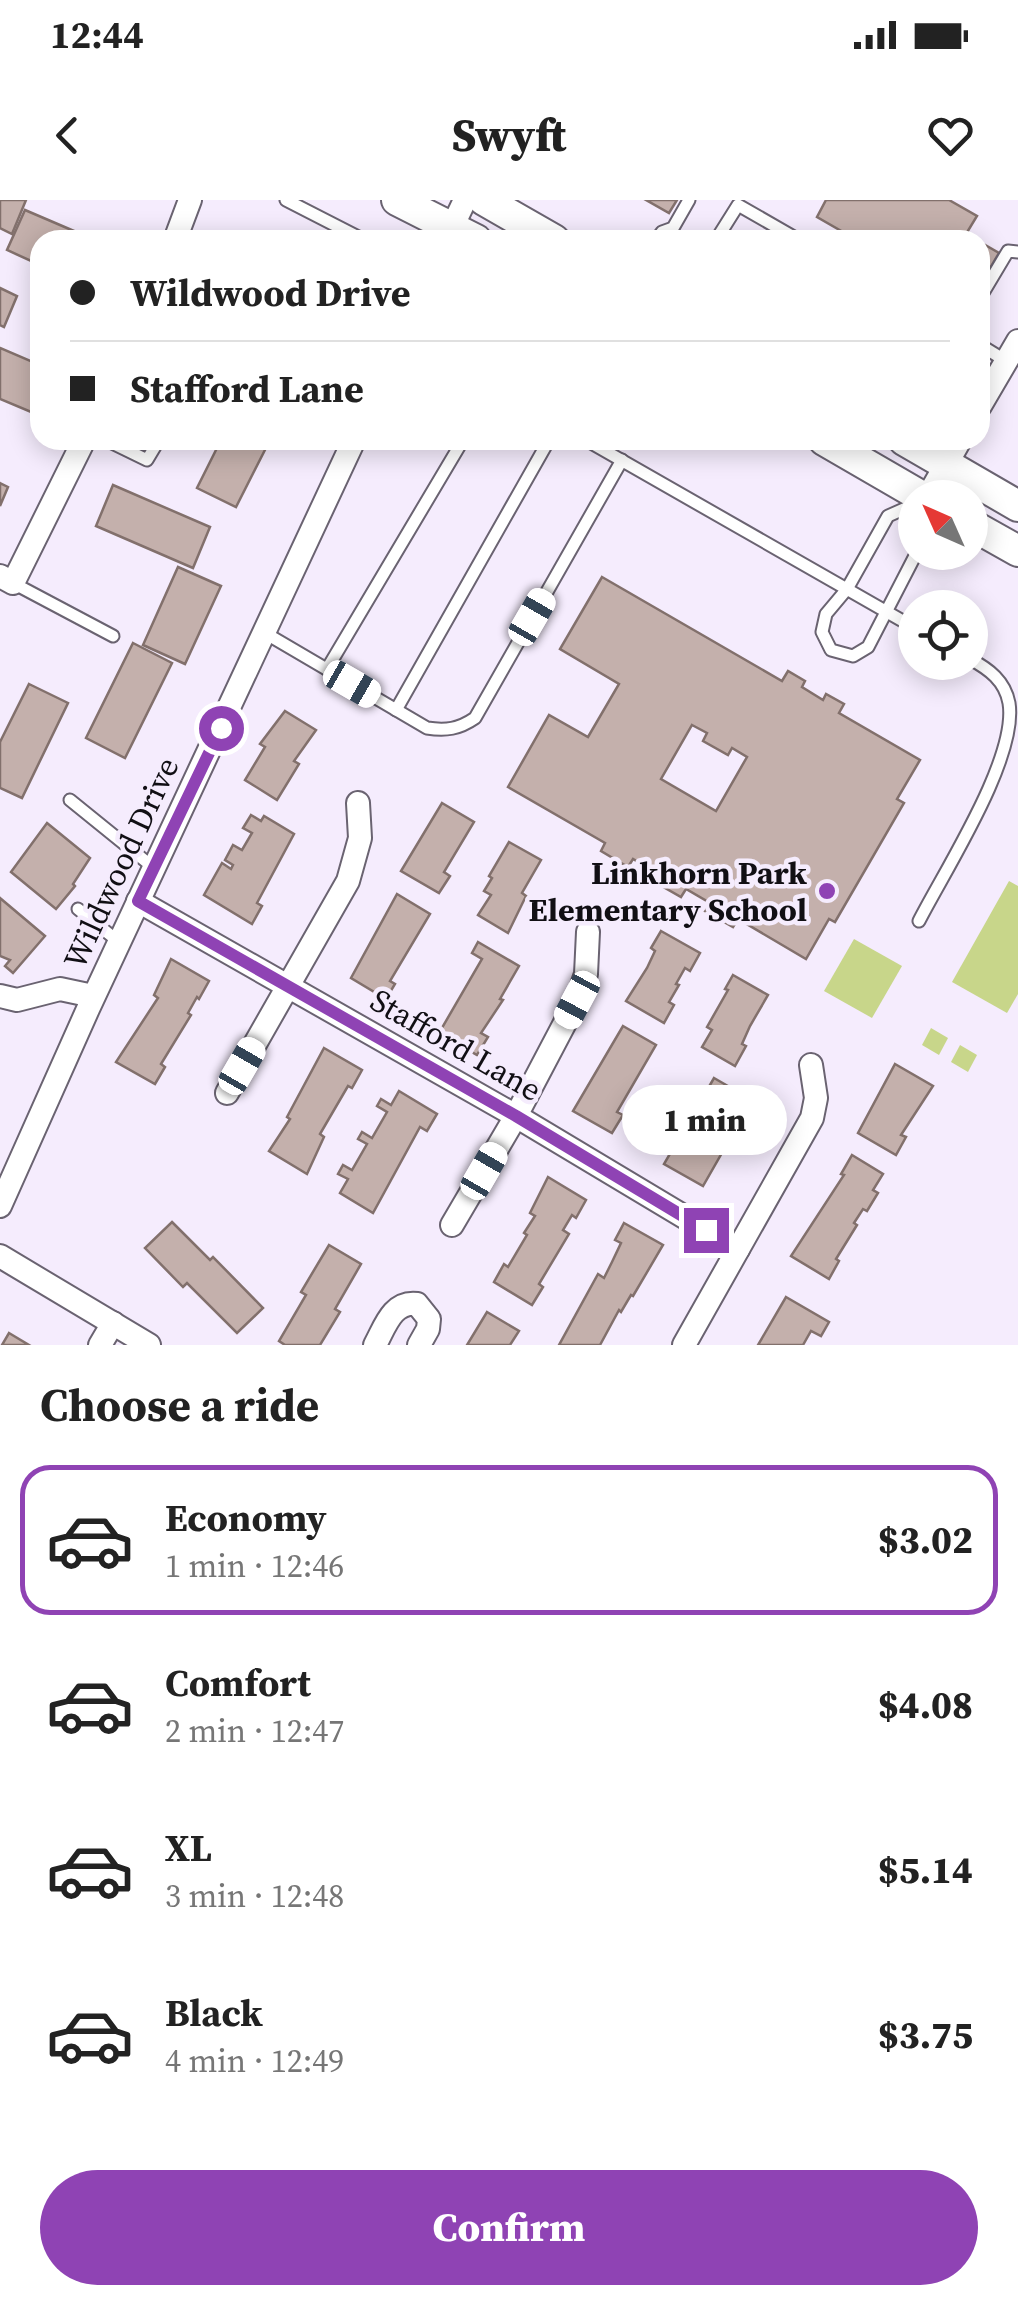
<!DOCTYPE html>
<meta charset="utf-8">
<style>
body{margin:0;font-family:"Source Serif 4",serif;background:#f6f6f6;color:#222;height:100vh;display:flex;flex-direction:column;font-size:38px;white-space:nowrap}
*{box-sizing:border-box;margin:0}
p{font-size:32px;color:#767676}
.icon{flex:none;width:55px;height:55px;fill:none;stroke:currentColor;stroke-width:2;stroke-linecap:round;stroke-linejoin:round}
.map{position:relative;height:1145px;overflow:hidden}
.drawer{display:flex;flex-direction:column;background:#fff;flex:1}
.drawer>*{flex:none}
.hud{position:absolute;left:30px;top:30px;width:960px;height:220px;border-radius:30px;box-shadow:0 5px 25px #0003;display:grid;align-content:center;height:220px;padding:0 40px;background:#fff}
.needle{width:65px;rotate:315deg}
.buttons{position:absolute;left:898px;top:280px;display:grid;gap:20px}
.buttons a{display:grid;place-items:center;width:90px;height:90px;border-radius:50%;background:#fff;box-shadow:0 5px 25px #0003;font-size:50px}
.end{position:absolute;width:45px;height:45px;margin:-22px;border:12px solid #8f43b4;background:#fff;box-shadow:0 0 0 5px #fff}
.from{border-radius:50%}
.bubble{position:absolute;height:70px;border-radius:35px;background:#fff;box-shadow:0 5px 25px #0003;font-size:32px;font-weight:800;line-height:70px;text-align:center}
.car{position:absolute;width:30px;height:60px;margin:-30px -15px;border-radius:12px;box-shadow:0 0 8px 2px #0007;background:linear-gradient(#fff 24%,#345 0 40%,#fff 0 76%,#345 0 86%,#fff 0)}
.hud b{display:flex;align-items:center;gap:35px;height:95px;font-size:38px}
.hud b+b{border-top:2px solid #e0e0e0}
.hud i{width:25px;height:25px;background:#222}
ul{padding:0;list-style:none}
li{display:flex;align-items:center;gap:30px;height:150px;margin:0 20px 15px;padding:0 20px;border:5px solid transparent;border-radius:30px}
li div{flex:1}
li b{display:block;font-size:38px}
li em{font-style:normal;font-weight:800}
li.selected{border-color:#8f43b4}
li>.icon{width:90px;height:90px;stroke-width:1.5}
h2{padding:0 40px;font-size:45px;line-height:120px}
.button{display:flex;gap:20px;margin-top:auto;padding:20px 40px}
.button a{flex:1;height:115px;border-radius:60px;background:#8f43b4;color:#fff;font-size:40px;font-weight:800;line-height:115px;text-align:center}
.status{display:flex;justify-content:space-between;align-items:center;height:70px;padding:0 50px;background:#fff;direction:ltr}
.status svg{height:28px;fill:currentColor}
header{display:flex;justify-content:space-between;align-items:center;height:130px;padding:0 40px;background:#fff;font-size:45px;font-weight:800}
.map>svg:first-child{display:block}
.green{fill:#c8d68a}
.building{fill:#c4b0ac;stroke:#82706c;stroke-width:2.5;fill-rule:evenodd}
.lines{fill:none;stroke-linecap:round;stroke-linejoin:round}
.lane-casing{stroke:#6a6371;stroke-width:15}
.street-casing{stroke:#6a6371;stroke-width:26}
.secondary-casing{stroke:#6a6371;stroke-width:34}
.lane{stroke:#fff;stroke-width:11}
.street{stroke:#fff;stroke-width:22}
.secondary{stroke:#fff;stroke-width:30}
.route{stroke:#8f43b4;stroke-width:12}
.poi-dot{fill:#8f43b4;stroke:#f5ecfd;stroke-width:4}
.labels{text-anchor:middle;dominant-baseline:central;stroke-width:9;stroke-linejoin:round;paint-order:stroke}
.street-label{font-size:32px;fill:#110f14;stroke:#f5ecfd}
.poi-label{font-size:32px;font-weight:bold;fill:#110f14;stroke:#f5ecfd;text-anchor:end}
</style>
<div class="status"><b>12:44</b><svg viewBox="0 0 49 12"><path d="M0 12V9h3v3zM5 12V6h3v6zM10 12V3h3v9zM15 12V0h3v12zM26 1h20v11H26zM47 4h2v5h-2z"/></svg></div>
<header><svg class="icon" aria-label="back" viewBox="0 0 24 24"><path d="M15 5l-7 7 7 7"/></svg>Swyft<svg class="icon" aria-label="heart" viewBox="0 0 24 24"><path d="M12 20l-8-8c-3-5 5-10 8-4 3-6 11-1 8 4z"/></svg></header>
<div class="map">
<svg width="1018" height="1145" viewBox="0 0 1018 1145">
<rect width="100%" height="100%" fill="#f5ecfd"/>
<g class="green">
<polygon points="1009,681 1018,686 1018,794 1007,813 952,782"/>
<polygon points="854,739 902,766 872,818 824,791"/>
<polygon points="931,828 948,838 939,855 922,845"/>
<polygon points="960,845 977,855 968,872 951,862"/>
</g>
<g class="building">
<polygon points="0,0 26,0 12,34 0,28"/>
<polygon points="646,0 677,0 669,13"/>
<polygon points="826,0 949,0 977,16 966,34 977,40 857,40 817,17"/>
<polygon points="25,10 95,40 40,40 40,65 7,50"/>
<polygon points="980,42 999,53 989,70 980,64"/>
<polygon points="0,88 17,96 4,127 0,125"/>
<polygon points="0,148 40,165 40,204 36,214 0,199"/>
<polygon points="221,240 270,240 236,307 197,288"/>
<polygon points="0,283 8,287 0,306"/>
<polygon points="113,285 210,327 193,368 96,326"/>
<polygon points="178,367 221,386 185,464 143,445"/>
<path d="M602,377l180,104 6,-10 17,10 -3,6 21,13 3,-6 18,10 -5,9 81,47 -23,39 7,4 -69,119 -6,-3 -23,40 -68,-40 -5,8 -28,-16 5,-8 -24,-14 -5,8 -28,-16 5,-7 -25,-15 -5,8 -27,-16 4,-8 -97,-56 41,-72 39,22 31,-53 -59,-35zM692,525l15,8 -4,8 25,14 4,-7 15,9 -31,54 -55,-32z"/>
<polygon points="133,443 172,463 125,558 86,538"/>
<polygon points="29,484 68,503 22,598 0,588 0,542"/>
<polygon points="285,511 316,530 294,561 299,564 277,600 245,580 265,547 260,544"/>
<polygon points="442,603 474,622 444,672 450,676 439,693 401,671"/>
<polygon points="251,615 261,621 264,616 294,634 257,703 262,706 252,724 204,695 222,663 231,669 233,665 225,660 233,645 242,650 252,633 243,628"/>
<polygon points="47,623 90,658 73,684 75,686 56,709 11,672"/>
<polygon points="509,642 541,660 522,693 526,696 508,733 478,715 491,695 484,691 492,678 489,676"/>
<polygon points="397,694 430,714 390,781 395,784 386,799 351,778"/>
<polygon points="0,698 45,736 13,773 5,766 10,760 0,756"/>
<polygon points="661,731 700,753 690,771 685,768 676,784 679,785 669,802 674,805 664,823 626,801 647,768 655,751 651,748"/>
<polygon points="478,742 519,766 500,799 503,800 481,833 488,837 477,855 439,833 482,759 472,753"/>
<polygon points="171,759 209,781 199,799 197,797 188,813 191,815 161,864 165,867 155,884 116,862 158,798 154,795"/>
<polygon points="733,775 768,795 750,826 742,844 746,846 735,866 702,847 712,830 707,827 728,790 725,789"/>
<polygon points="623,826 656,845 617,912 623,915 612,933 573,911"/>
<polygon points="324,848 362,870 352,888 348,886 320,934 324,937 307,974 269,951 290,919 287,917"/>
<polygon points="895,864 933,886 901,935 906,937 896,955 858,933"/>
<polygon points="714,878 752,900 742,919 739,917 728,934 719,949 723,951 703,986 664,964 675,945 681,949 696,913 700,915 709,900 703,897"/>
<polygon points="399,891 437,914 427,931 420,927 373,1013 340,993 348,979 338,974 343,965 352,970 367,944 358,939 362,932 372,938 387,912 377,906 381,899 391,905"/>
<polygon points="852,955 883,974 873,990 878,993 867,1011 863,1009 854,1023 857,1025 836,1059 839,1061 829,1079 791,1056 844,975 841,974"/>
<polygon points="548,977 586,1000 576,1018 572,1015 563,1030 569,1034 539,1084 543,1087 532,1105 494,1082 504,1064 508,1067 527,1035 524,1033 535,1016 530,1013"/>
<polygon points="172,1022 210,1060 213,1057 263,1108 237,1133 187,1083 183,1087 145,1048"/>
<polygon points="624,1023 663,1045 633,1096 631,1095 621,1112 619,1110 600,1145 559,1145 598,1074 604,1078 612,1062 621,1043 615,1040"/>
<polygon points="329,1045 361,1064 335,1109 340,1112 320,1145 285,1145 279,1141 306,1095 301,1092"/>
<polygon points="786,1097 829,1122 821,1136 811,1131 803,1145 758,1145"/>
<polygon points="487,1112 519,1131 510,1145 467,1145"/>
<polygon points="9,1133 29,1145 2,1145"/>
</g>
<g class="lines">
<g class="lane-casing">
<g id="lane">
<polyline points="286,0 364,40"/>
<polyline points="656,40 662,32 673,28 689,0"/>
<polyline points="716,40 738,5 799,40"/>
<polyline points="980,98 1008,51 1018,52"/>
<polyline points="980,145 1006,161"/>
<polyline points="106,240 147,260 159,240"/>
<polyline points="586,240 915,428"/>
<polyline points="915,304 888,316 847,389 826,414 822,432 831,450 853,456 868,447 917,352"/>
<polyline points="13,383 113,436"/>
<path d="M265,433l162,95c19,3 32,1 48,-10l147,-258"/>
<polyline points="327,469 463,240"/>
<polyline points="396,510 549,240"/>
<polyline points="70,600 154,668"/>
<polyline points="78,709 119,742"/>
<path d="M919,721c26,-51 99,-163 90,-218 -4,-22 -20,-34 -39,-44"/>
</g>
</g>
<g class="street-casing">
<g id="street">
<polyline points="175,40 190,0"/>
<polyline points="446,40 465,0"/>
<polyline points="980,206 1018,141"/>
<polyline points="927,298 960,240"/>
<polyline points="0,376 13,383 84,240"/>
<polyline points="138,701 516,916 738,1049"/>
<polyline points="0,796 17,800 60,789 93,796"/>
<polyline points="227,893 348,681 360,638 358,603"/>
<polyline points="0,1006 88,809 354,240"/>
<polyline points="452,1025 516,916 577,800 586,774 588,732"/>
<polyline points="0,1056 149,1145"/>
<polyline points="100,1145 113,1123"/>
<path d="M375,1145c10,-18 17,-44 42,-41l12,15 -1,10 -9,16"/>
<polyline points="684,1145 812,918 816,898 811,865"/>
</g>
</g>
<g class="secondary-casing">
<g id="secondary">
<polyline points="397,0 476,40"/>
<polyline points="484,0 554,40"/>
<polyline points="824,240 924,298"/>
<polyline points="904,240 1018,306"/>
<polyline points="970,324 1018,351"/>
</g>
</g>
<use href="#lane" class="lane"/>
<use href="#street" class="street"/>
<use href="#secondary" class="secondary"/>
</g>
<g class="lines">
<polyline class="route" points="221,528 138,701 516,916 706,1030"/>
</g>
<circle class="poi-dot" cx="827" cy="691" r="10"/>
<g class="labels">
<g class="street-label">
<text transform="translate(121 663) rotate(-65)">Wildwood Drive</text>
<text transform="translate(456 845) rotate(30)">Stafford Lane</text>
</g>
<g class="poi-label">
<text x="807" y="673">Linkhorn Park<tspan x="807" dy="37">Elementary School</tspan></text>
</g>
</g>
</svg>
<div class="buttons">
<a><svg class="needle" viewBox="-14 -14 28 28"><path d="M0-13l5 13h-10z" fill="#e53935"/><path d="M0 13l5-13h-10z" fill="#767676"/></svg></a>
<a><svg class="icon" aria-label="locate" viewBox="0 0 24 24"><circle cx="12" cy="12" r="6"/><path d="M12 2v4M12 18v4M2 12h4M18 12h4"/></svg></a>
</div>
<i class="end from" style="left:221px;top:528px"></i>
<i class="end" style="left:706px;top:1030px"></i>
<div class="bubble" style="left:622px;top:885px;width:165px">1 min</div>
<i class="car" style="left:532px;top:417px;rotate:30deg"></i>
<i class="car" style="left:352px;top:484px;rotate:120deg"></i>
<i class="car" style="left:577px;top:800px;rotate:208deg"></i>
<i class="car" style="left:242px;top:866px;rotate:30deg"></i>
<i class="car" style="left:484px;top:971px;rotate:30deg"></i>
<div class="hud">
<b><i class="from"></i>Wildwood Drive</b>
<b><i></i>Stafford Lane</b>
</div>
</div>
<section class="drawer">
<h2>Choose a ride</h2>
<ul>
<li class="selected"><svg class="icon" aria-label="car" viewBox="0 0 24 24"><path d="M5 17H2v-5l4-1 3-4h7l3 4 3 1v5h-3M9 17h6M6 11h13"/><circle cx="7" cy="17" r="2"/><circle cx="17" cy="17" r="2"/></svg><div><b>Economy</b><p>1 min · 12:46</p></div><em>$3.02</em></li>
<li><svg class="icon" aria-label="car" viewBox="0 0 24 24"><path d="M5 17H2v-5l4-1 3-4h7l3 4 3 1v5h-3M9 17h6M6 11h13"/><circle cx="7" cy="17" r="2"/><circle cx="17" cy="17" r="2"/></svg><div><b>Comfort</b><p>2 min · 12:47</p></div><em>$4.08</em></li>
<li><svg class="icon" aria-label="car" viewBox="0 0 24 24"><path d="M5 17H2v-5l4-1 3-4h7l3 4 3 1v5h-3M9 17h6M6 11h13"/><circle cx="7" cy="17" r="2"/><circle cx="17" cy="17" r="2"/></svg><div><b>XL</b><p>3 min · 12:48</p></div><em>$5.14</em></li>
<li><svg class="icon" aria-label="car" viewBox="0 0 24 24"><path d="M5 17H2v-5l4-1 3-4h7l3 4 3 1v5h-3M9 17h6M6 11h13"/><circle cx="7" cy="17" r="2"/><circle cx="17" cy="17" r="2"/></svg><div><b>Black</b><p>4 min · 12:49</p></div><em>$3.75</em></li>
</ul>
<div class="button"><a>Confirm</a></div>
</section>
